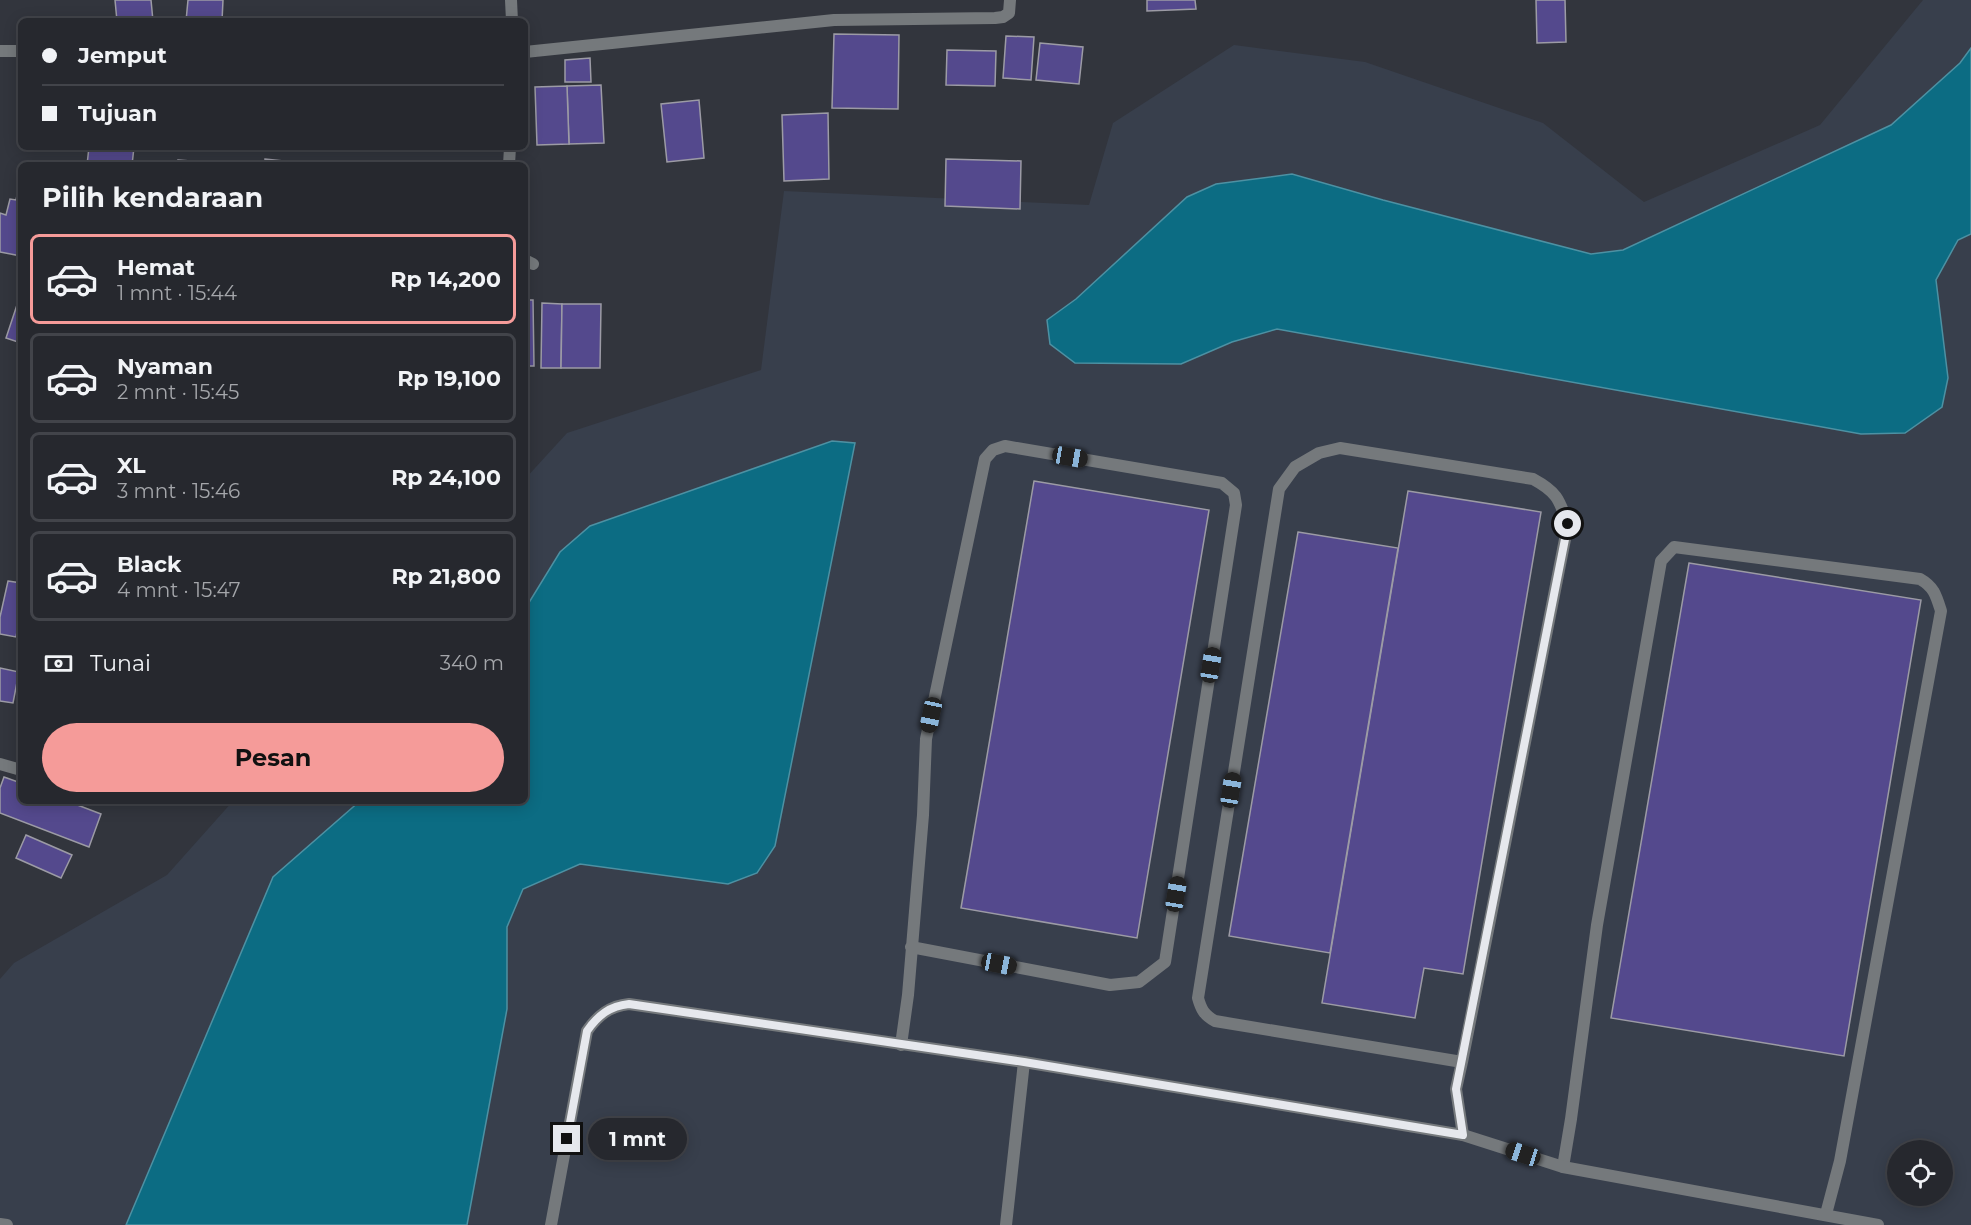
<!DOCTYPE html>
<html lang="id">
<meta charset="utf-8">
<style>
body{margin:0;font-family:Montserrat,sans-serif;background:#2e3036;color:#f1f3f6;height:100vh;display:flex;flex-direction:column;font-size:22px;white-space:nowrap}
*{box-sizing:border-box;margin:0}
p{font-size:20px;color:#a4a6aa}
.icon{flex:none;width:33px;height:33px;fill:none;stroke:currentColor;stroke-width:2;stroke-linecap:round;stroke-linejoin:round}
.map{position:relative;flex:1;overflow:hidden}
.drawer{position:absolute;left:18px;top:162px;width:510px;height:642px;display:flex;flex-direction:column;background:#26282e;border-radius:9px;box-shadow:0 3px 15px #0003,0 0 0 2px #42444a}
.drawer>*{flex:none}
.top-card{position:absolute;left:18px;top:18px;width:510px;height:132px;border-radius:9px;box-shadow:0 3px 15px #0003,0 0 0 2px #42444a;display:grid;align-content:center;height:132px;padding:0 24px;background:#26282e}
.controls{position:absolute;left:1887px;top:1140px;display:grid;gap:12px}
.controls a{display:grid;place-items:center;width:66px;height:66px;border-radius:50%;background:#26282e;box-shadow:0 3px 15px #0003,0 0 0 2px #42444a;font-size:30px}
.end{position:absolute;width:27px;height:27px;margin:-14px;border:8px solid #e6e8ed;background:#111;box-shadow:0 0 0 3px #111}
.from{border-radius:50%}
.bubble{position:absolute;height:42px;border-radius:21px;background:#26282e;box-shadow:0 3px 15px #0003,0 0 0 2px #42444a;font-size:20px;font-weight:700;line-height:42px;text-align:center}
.car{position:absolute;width:18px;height:36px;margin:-18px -9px;border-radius:8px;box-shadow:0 0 4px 2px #0007;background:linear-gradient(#222 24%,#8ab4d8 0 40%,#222 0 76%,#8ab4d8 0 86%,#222 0)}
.top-card b{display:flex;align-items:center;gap:21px;height:57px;font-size:22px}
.top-card b+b{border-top:2px solid #42444a}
.top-card i{width:15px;height:15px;background:#f1f3f6}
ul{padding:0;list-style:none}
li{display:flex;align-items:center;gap:18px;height:90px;margin:0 12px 9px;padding:0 12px;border:3px solid #42444a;border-radius:9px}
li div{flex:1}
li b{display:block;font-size:22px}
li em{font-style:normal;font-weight:700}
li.selected{border-color:#f59b99}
li>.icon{width:54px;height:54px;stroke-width:1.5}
h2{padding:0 24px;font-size:27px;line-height:72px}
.pay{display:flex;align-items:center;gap:15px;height:66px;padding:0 24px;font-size:22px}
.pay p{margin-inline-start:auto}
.cta{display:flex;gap:12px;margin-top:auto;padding:12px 24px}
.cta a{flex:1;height:69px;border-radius:36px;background:#f59b99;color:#111;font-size:24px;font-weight:700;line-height:69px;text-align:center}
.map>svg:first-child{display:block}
.built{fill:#383f4c;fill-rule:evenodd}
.water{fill:#0c6c83;stroke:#4d91a3;stroke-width:1.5}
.building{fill:#54498d;stroke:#9c9ba5;stroke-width:1.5}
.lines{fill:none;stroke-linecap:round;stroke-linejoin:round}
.lane{stroke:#75797c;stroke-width:12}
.street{stroke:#75797c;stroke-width:12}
.route{stroke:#e6e8ed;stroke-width:8}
</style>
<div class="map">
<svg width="1971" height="1225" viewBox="0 0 1971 1225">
<rect width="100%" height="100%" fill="#32353d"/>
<path class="built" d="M1923,0h48v1225h-1971v-246l14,-16 153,-88 66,-74h292v-322l42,-46 194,-63 23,-179 305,14 24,-82 121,-78 131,17 178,61 101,79 176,-77zM1898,1150h44v46h-44z"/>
<g class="water">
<polygon points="1971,48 1971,234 1958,240 1936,280 1948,378 1942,407 1905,433 1861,434 1277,329 1232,342 1181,364 1075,363 1050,344 1047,320 1076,299 1187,197 1216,184 1292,174 1383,200 1591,254 1623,250 1891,125 1960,63"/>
<polygon points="832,441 855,443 775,846 757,873 728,884 580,864 523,889 507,927 507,1009 467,1225 126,1225 273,877 360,801 525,801 525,609 560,552 590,526"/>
</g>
<g class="building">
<polygon points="115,0 151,0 153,21 117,21"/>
<polygon points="188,0 223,0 222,21 186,21"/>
<polygon points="1147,0 1195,0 1196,9 1147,11"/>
<polygon points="1536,0 1565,0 1566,42 1537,43"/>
<polygon points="834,34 899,35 898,109 832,108"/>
<polygon points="1006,36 1034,37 1031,80 1003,78"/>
<polygon points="1040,43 1083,47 1079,84 1036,80"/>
<polygon points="947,50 996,51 995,86 946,85"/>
<polygon points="590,58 591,82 565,82 565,60"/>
<polygon points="601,85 604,143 569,144 567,86"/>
<polygon points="567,86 569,144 537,145 535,87"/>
<polygon points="699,100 704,158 667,162 661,104"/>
<polygon points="828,113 829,179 784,181 782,115"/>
<polygon points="89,147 134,147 132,165 87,165"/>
<polygon points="265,159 302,163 302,165 265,165"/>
<polygon points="946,159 1021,161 1020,209 945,206"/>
<polygon points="178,160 217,163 217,165 178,165"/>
<polygon points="19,187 21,188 21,256 0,252 0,213 6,215 10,199 16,200"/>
<polygon points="20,296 21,297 21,343 6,338"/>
<polygon points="525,300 533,300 534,366 525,366"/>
<polygon points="542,303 562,304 561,368 541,368"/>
<polygon points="562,304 601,304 600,368 561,368"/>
<polygon points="1034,481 1209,510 1137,938 961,908"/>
<polygon points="1408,491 1541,512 1463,974 1424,968 1415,1018 1322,1003"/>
<polygon points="1298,532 1398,548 1330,953 1229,936"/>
<polygon points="1689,563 1921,600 1844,1056 1611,1018"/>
<polygon points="8,581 21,583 21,612 16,637 0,634 0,617"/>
<polygon points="0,668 19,672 13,703 0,701"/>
<polygon points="4,777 21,783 21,801 67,801 101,814 89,847 0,813 0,788"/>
<polygon points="26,835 72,855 61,878 16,858"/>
</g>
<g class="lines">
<g class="lane">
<polyline points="901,1045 908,995 923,815 926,739 985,459 993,450 1005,446 1222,483 1234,493 1236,505 1165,962 1139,982 1110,985 911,947"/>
<path d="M1462,1062l-247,-41c-11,-6 -14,-12 -17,-23l81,-509 16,-22 24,-14 21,-5 193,31c24,13 26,20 35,45l-106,538 -6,27 7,46"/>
<path d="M1563,1167l8,-48 26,-194 64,-364 13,-14 246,32c14,8 16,16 21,32l-101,550 -14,53"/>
<polyline points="0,1224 7,1225"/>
<path d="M551,1225l36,-194c11,-16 23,-25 42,-27l395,58 439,73 100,32 315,58"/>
<polyline points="1006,1225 1024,1062"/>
</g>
<g class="street">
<polyline points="511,0 512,21"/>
<polyline points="0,51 21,51"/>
<polyline points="525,52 834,20 995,18 1003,17 1009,13 1010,0"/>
<polyline points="509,165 510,147"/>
<polyline points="525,260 533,264"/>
<polyline points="0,764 21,770"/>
</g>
</g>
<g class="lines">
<path class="route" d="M567,1139l20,-108c11,-16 23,-25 42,-27l395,58 439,73 -7,-46 112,-565"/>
</g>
</svg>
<div class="controls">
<a><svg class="icon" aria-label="locate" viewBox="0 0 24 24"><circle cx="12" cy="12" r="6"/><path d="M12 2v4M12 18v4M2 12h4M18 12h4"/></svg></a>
</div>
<i class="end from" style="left:1568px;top:524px"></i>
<i class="end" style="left:567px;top:1139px"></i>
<div class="bubble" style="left:588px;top:1118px;width:99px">1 mnt</div>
<i class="car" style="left:1070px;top:457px;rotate:100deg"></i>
<i class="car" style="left:1211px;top:665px;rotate:9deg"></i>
<i class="car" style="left:931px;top:715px;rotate:192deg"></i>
<i class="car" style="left:1231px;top:790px;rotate:9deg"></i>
<i class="car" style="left:1176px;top:894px;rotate:9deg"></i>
<i class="car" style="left:999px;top:964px;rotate:101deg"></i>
<i class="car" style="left:1523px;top:1154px;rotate:288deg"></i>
<div class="top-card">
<b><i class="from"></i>Jemput</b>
<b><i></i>Tujuan</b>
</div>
<section class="drawer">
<h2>Pilih kendaraan</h2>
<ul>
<li class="selected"><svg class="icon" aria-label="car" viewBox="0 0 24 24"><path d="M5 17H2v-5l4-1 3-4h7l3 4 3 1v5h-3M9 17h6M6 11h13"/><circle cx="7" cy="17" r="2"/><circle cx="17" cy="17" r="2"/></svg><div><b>Hemat</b><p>1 mnt · 15:44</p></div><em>Rp 14,200</em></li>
<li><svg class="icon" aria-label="car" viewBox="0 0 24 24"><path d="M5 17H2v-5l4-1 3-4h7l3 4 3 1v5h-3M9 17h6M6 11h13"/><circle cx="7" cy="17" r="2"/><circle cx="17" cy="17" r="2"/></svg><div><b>Nyaman</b><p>2 mnt · 15:45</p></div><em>Rp 19,100</em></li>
<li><svg class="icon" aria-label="car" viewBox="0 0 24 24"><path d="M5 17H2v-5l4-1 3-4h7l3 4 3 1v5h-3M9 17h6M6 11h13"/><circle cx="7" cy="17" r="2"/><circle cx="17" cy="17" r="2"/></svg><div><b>XL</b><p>3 mnt · 15:46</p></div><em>Rp 24,100</em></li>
<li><svg class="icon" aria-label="car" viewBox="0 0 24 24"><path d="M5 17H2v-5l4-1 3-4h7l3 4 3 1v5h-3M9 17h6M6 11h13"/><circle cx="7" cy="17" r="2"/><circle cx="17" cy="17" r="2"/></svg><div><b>Black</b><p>4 mnt · 15:47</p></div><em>Rp 21,800</em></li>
</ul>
<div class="pay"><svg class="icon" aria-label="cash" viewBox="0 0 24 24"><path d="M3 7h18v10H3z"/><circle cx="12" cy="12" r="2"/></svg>Tunai<p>340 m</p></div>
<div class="cta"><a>Pesan</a></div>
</section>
</div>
